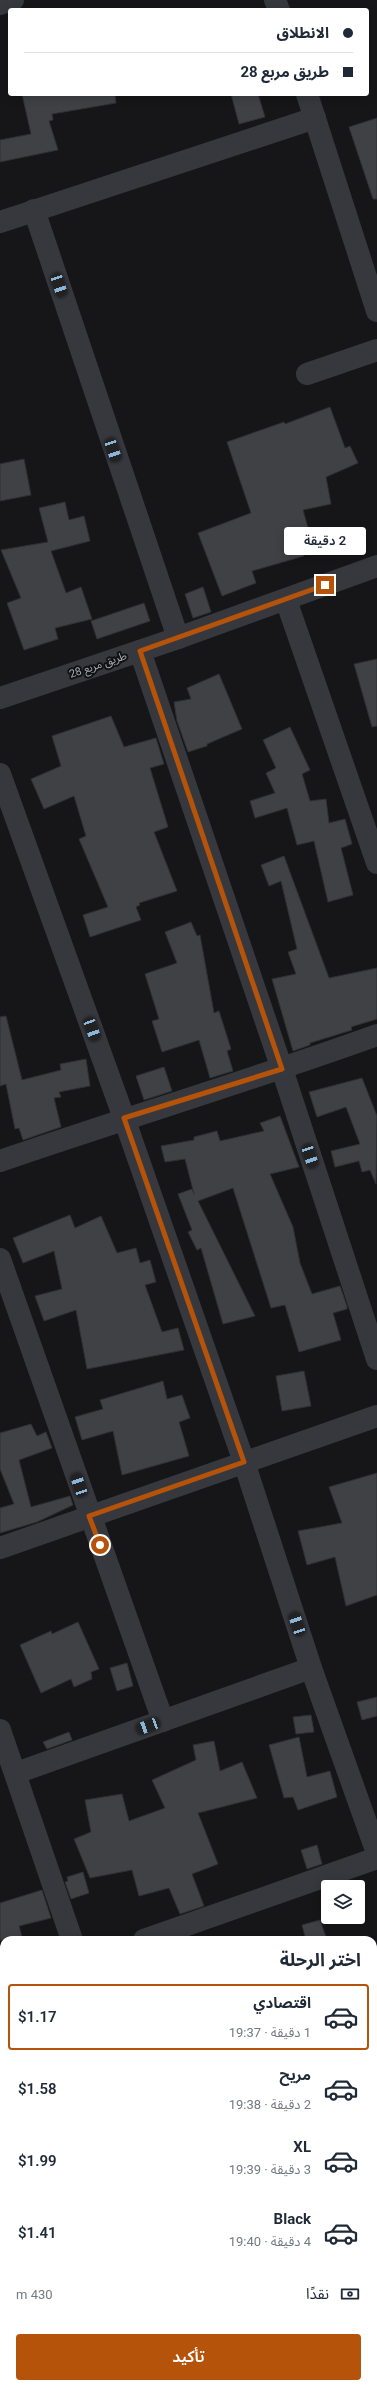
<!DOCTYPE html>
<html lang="ar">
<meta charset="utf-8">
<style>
body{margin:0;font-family:Roboto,"Noto Sans Arabic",sans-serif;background:#f2f2f3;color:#1f2937;direction:rtl;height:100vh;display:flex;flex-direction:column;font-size:15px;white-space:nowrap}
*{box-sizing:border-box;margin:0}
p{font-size:13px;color:#747a83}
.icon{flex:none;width:22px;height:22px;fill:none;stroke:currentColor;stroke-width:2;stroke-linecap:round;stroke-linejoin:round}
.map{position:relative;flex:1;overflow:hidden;direction:ltr}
.panel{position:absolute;left:0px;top:1936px;width:377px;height:452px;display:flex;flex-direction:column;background:#fff;border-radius:12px 12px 0 0;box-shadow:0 2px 10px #0003;direction:rtl}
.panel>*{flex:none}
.top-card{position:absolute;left:8px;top:8px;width:361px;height:88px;border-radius:4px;box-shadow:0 2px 10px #0003;direction:rtl;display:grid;align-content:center;height:88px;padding:0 16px;background:#fff}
.tools{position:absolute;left:321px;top:1880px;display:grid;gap:8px}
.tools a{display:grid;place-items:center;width:44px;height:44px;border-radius:4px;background:#fff;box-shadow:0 2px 10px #0003;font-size:20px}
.end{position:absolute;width:18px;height:18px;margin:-9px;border:5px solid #b45309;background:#fff;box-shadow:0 0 0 2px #fff}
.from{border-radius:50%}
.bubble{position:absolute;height:28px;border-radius:4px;background:#fff;box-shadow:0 2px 10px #0003;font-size:13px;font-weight:600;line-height:28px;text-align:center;direction:rtl}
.car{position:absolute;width:12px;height:24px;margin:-12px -6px;border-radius:5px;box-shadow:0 0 3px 1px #0007;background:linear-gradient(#222 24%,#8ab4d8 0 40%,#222 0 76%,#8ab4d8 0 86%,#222 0)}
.top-card b{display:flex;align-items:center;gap:14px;height:38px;font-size:15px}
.top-card b+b{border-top:1px solid #e0e1e3}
.top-card i{width:10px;height:10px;background:#1f2937}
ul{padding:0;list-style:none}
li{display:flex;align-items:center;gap:12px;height:66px;margin:0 8px 6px;padding:0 8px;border:2px solid transparent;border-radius:4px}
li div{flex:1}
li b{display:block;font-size:15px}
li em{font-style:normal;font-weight:600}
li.on{border-color:#b45309}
li>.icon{width:36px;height:36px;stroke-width:1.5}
h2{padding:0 16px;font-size:18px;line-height:48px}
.pay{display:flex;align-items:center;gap:10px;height:44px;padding:0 16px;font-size:15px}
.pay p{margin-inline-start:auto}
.cta{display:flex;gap:8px;margin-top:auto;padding:8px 16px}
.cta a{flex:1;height:46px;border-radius:4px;background:#b45309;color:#fff;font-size:16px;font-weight:600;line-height:46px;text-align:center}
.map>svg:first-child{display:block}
.building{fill:#404145;stroke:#303034}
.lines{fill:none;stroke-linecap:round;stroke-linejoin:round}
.minor{stroke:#37383d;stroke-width:22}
.route{stroke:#b45309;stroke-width:5}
.labels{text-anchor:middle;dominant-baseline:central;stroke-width:4;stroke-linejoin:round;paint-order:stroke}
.street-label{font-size:11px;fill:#a8adb8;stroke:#111113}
</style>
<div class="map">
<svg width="377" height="2388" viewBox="0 0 377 2388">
<rect width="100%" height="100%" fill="#161618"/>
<g class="building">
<polygon points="22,94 115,94 116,103 52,114 53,120 49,121 58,150 0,162 0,140 31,134"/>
<polygon points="231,94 258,94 265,117 239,124"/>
<polygon points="377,118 377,199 373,199 349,127"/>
<polygon points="330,407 345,448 350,446 358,463 326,477 331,504 303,510 308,528 297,531 304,556 252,571 256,583 222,596 198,533 251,513 227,442 284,422 285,424"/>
<polygon points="24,459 31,495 0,501 0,464"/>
<polygon points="65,502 69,520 84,516 90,541 51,551 66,593 81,587 92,619 55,628 58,639 24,650 7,603 21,598 1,550 48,542 39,508"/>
<polygon points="203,587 211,612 193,618 185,594"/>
<polygon points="144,603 150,621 97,639 91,621"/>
<polygon points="377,659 377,726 372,727 354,664"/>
<polygon points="219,674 242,729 207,744 207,746 188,752 177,721 174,702 191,699 187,688"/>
<polygon points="111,716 124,747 156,738 164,764 150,768 168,827 154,832 177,891 139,903 140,905 136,907 141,920 90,937 83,915 108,907 79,839 86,836 74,796 44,809 31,779 61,766 52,736"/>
<polygon points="290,727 310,770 302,774 310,801 326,799 329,823 345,819 352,844 341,848 353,895 328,902 314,841 297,845 287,808 255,818 250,801 275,793 266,773 276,768 263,740"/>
<polygon points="284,856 329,978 377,968 377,1019 351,1027 352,1030 310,1043 310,1045 293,1051 272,979 296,974 288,952 297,949 281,881 269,886 261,865"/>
<polygon points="191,922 197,936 200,935 214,1013 219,1011 231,1049 227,1051 233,1071 210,1078 199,1040 162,1052 152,1021 159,1019 145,974 177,963 165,932"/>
<polygon points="6,1016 22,1080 61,1070 60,1064 86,1059 90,1086 59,1092 61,1097 54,1098 61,1127 23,1140 19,1128 15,1129 6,1084 0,1086 0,1017"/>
<polygon points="164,1067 172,1091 144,1100 136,1076"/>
<polygon points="362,1078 377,1116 376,1184 370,1170 362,1172 359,1161 335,1167 331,1151 360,1144 346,1107 317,1117 309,1092"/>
<polygon points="280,1116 299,1167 270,1174 293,1227 300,1263 312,1294 340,1286 347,1306 347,1309 333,1313 341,1340 299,1352 285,1305 271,1308 233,1188 198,1201 255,1316 223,1324 201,1248 197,1250 188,1232 192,1230 178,1194 192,1189 194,1194 185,1159 165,1162 161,1146 194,1140 194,1137 217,1131 220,1141 264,1131 260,1123"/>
<polygon points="70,1215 75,1228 101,1216 117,1253 136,1248 140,1263 150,1260 156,1282 145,1285 162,1332 178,1328 184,1350 87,1369 76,1310 44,1321 35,1296 62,1289 54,1251 23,1263 13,1238"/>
<polygon points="304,1371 311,1406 282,1411 276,1376"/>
<polygon points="163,1381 167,1399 182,1395 190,1418 179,1422 189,1456 122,1475 113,1431 82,1440 75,1417 103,1409 100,1400"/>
<polygon points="31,1424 37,1436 46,1432 52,1448 19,1460 31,1507 70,1496 73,1505 37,1522 0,1533 0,1508 14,1504 0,1469 0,1433"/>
<polygon points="377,1473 377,1595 346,1606 335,1557 307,1565 298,1531 342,1523 329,1487"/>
<polygon points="78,1622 99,1669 91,1672 92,1679 74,1687 71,1679 41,1693 20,1645 51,1631 52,1634"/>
<polygon points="127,1663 133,1686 117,1691 110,1668"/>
<polygon points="377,1697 377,1716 362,1720 357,1702"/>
<polygon points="311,1715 314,1732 296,1734 293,1717"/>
<polygon points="69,1732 72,1740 47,1749 43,1742"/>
<polygon points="299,1737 307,1777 330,1771 337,1797 298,1810 293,1797 284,1798 269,1745"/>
<polygon points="214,1741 220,1771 242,1762 257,1798 198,1813 218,1864 192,1874 204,1906 180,1914 169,1888 139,1896 132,1870 90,1878 74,1839 91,1832 85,1800 122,1794 129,1821 165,1808 152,1780 196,1760 193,1745"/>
<polygon points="317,1845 322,1864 307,1869 301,1850"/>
<polygon points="83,1872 89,1893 71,1899 65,1882 68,1881 67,1877"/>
<polygon points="42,1890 51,1918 19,1926 23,1940 0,1940 0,1903"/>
<polygon points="320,1920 327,1940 306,1940 302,1925"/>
</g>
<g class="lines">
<g class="minor">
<polyline points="275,0 279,10"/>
<polyline points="0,4 13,0"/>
<polyline points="307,94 377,311"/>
<polyline points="34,210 178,638"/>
<polyline points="0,222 315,118"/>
<polyline points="307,374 377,350"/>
<polyline points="286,600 377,863"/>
<polyline points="140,651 282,1069 377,1359"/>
<polyline points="0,698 178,638 377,566"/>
<polyline points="0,774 124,1118 244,1462 311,1668 377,1853"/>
<path d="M0,1161c125,-43 252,-81 377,-126"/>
<polyline points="0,1259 163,1721"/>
<polyline points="0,1548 377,1416"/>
<polyline points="0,1730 72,1940"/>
<polyline points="16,1773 311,1668"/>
<polyline points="144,1940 377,1858"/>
<polyline points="0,1992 4,1990"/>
<polyline points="373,2038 377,2037"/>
<polyline points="0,2173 4,2172"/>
<polyline points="373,2374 377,2373"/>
<polyline points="124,2384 126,2388"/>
<polyline points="332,2388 344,2384"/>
</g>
</g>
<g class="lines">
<polyline class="route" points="100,1545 89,1516 244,1462 124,1118 282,1069 140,651 325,585"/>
</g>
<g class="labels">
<g class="street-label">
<text transform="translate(98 665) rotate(-19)">طريق مربع 28</text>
</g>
</g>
</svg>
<div class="tools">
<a><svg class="icon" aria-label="layers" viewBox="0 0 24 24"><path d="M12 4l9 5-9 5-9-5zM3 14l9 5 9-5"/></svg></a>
</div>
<i class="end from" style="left:100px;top:1545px"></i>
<i class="end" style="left:325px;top:585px"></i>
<div class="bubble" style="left:284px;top:527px;width:82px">2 دقيقة</div>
<i class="car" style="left:59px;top:285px;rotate:162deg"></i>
<i class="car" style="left:113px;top:450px;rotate:161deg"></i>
<i class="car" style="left:92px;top:1029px;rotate:160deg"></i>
<i class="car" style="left:310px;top:1156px;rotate:162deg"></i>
<i class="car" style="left:79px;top:1485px;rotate:341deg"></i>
<i class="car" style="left:297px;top:1624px;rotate:342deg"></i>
<i class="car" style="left:148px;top:1726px;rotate:250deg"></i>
<div class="top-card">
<b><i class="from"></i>الانطلاق</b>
<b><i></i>طريق مربع 28</b>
</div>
<section class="panel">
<h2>اختر الرحلة</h2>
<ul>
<li class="on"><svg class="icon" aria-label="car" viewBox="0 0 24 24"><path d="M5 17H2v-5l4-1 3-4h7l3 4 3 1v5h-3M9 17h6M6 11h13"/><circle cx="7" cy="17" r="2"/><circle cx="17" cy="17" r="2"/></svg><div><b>اقتصادي</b><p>1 دقيقة · 19:37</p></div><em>$1.17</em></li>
<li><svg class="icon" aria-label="car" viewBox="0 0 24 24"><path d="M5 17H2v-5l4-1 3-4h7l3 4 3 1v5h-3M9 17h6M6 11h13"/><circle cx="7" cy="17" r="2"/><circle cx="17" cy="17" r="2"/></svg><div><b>مريح</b><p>2 دقيقة · 19:38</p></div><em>$1.58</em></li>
<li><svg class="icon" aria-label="car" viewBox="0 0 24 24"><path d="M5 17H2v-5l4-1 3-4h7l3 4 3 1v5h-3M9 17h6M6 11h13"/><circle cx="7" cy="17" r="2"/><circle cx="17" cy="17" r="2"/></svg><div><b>XL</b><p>3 دقيقة · 19:39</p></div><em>$1.99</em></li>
<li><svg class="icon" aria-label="car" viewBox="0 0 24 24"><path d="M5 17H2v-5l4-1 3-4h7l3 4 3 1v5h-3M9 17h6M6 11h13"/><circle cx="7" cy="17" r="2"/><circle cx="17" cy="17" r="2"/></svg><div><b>Black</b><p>4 دقيقة · 19:40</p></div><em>$1.41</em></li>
</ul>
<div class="pay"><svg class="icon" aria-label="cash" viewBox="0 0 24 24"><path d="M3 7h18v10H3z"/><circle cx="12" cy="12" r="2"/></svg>نقدًا<p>430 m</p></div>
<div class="cta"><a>تأكيد</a></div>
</section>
</div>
